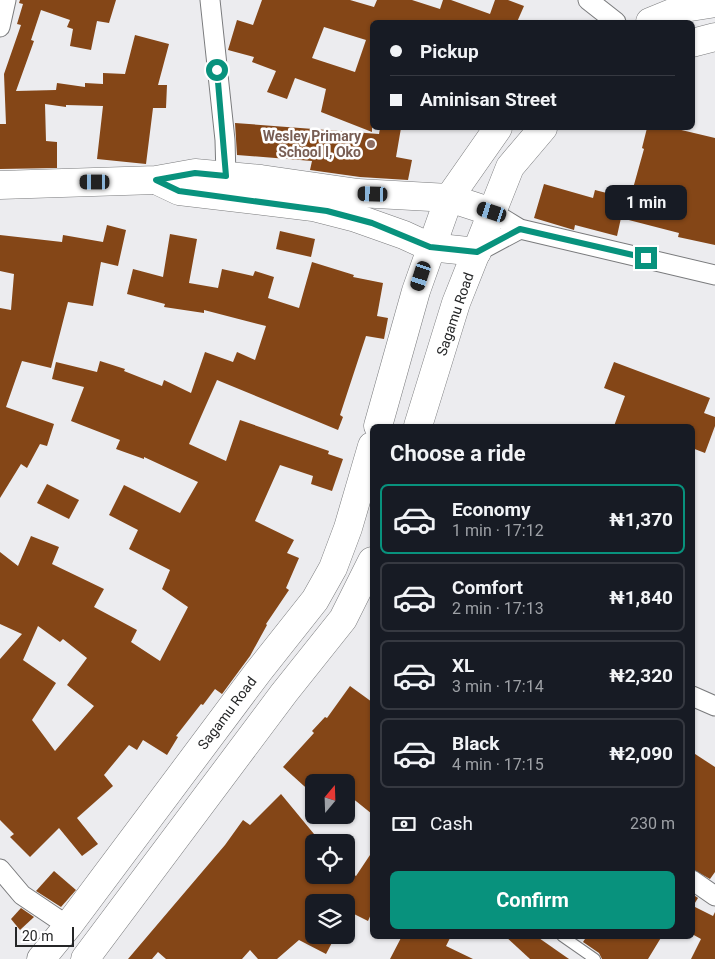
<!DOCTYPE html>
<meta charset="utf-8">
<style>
body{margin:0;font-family:Roboto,sans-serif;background:#20242c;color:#f1f3f6;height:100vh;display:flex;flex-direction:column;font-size:19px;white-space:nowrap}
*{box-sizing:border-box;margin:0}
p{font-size:16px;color:#9ea1a6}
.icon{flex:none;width:28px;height:28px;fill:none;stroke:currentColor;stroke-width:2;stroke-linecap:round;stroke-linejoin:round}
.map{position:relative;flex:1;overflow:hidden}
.sheet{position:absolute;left:370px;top:424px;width:325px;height:515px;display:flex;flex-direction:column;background:#171b24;border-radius:8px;box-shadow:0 1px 4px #0004}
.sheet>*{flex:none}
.hud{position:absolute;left:370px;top:20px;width:325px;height:110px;border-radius:8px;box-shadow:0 1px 4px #0004;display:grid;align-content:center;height:110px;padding:0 20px;background:#171b24}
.needle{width:32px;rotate:19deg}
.tools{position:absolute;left:305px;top:774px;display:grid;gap:10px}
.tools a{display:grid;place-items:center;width:50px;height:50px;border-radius:8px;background:#171b24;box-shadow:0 1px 4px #0004;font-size:25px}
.scale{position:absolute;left:15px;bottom:12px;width:59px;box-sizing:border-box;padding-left:5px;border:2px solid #252627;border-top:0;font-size:14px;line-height:18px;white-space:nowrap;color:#252627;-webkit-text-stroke:4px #fff;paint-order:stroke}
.end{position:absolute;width:22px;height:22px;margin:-11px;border:6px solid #08927d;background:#fff;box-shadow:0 0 0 2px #fff}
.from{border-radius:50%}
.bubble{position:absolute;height:35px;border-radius:8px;background:#171b24;box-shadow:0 1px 4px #0004;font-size:16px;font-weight:700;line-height:35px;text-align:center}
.car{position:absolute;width:15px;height:30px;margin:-15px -8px;border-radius:6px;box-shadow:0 0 4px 1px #0007;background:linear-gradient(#222 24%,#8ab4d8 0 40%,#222 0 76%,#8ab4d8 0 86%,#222 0)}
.hud b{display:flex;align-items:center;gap:18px;height:48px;font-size:19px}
.hud b+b{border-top:1px solid #363941}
.hud i{width:12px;height:12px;background:#f1f3f6}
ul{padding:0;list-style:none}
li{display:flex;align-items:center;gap:15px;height:70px;margin:0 10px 8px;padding:0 10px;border:2px solid #363941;border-radius:8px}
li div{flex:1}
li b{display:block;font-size:19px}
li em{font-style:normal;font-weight:700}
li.current{border-color:#08927d}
li>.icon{width:45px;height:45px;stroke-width:1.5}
h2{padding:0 20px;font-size:22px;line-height:60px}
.pay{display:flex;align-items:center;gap:12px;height:55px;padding:0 20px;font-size:19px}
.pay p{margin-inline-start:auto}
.action{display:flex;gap:10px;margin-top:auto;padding:10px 20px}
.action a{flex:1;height:58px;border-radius:8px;background:#08927d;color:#fff;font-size:20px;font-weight:700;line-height:58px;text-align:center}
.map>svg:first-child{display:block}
.building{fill:#844617;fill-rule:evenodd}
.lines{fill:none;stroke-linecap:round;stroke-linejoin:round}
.lane-casing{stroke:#7a7b7d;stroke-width:12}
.street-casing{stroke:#7a7b7d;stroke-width:21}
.secondary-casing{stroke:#7a7b7d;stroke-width:29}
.highway-casing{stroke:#7a7b7d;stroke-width:29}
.lane{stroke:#fff;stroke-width:10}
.street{stroke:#fff;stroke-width:19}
.secondary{stroke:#fff;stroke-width:28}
.highway{stroke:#fff;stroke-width:28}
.route{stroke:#08927d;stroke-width:6}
.education-dot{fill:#8d6e63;stroke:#fff;stroke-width:2}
.labels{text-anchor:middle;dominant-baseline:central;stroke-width:5;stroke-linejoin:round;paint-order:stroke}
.education-label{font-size:14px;font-weight:bold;fill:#785e54;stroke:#fff;text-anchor:end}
.street-label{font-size:14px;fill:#252627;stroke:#fff}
</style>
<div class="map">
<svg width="715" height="959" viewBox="0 0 715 959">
<rect width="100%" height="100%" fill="#ececef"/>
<g class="building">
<polygon points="20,0 116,0 109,23 97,21 91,50 70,46 73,29 67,27 70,20 41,10 31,40 34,41 16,91 56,90 57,83 85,87 85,83 103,84 103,73 125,74 135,35 169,44 158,85 167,85 166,108 153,108 146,164 97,159 103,106 66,105 66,107 45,104 46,141 57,142 57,168 0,169 0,124 6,124 4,74 21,25 17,24 23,4 19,3"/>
<path d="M262,0h88l24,7 3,-7h35l28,9 3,-9h8l39,14 5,-14h13l16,6 -7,16h-145v110l-51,-20 5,-23 -31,-11 -8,21 -20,-7 9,-21 -24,-9 2,-5 -26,-7 9,-30 16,5zM324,27l42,13 -11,32 -43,-14z"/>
<polygon points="235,123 379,134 380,128 401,128 396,157 412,160 408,180 360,177 310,170 312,161 237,155"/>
<polygon points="647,128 673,128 715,138 715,245 678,237 679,233 621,218 617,236 575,225 574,230 534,218 544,184 593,198 595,190 630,199 644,149 642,148"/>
<polygon points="107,225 126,230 118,266 101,262 93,306 68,302 51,368 22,361 6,407 54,424 47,446 40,444 27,468 21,464 0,498 0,308 11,310 14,274 0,271 0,235 62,242 63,235 103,242"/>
<polygon points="280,231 315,239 311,257 276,249"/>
<path d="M170,234l27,5 -8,44 29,5 4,-19 31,7 2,-5 19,6 -6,21 31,10 13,-46 42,13 -1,2 30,6 -6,33 11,2 -4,21 -18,-3 -26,79 3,2 -5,13 -121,-50 -28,64 37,17 14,-41 89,31 -1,3 15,5 -11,32 -21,-7 2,-8 -33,-11 -25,56 39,19 -7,13 12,5 -13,30 3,2 -23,34 1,1 -17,31 -28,38 -7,-5 -12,16 -2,-1 -25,32 2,1 -11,18 -24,-15 -6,10 -8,-5 -25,30 9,11 -36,32 21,26 -16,12 -23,-28 -29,29 -20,-20 4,-3 -14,-14v-161l22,-25 -22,-10v-72l18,14 13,-30 28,11 -7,17 52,25 -10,18 43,23 -6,12 29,19 28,-54 -26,-18 8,-19 -41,-21 9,-19 -29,-15 15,-30 56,28 18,-31 -54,-25v2l-28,-10 4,-9 -49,-19 13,-34 -32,-8 4,-17 41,10 3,-11 25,8 -1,2 38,15 2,-6 27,13 14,-41 28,10 4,-10 18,8 11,-34 -62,-16v3l-40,-6 1,-3 -38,-10 6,-25 30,8zM38,626l22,16 3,-3 24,19 -20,27 27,21 -39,45 -23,-31 24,-37 -33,-23z"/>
<polygon points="614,362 710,398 704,413 715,417 715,426 705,453 692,448 692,426 614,426 625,396 604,388"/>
<polygon points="47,484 79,500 69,519 37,503"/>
<polygon points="350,686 372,702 372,814 346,793 346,782 314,782 314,795 283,767 314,733 312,731 325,717 327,718"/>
<polygon points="692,752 715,767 715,872 710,879 692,869"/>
<polygon points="281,794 314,834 314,875 348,875 349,872 356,876 372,852 372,912 368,921 346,910 346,902 314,902 314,935 336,935 326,954 299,940 277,959 258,959 250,950 242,959 166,959 158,952 152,959 128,959 225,845 243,820 250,825"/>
<polygon points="54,871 76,890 61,907 36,891"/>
<polygon points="692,894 698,898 693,906 713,916 715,912 715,959 691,959 701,939 692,934"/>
<polygon points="21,908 34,917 20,930 11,919"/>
<polygon points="402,936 451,936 446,946 473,959 390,959"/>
<polygon points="505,936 536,936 569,959 530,959"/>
<polygon points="587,936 662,936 648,959 602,959 599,953 583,942"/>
</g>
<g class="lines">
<g class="lane-casing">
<polyline id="lane" points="562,936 595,959"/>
</g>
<g class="street-casing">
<g id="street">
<polyline points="210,0 225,140 226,176"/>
<polyline points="588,0 616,22"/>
<polyline points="0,27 6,0"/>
<polyline points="492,212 520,229 715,275"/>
<polyline points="477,252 520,229"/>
<polyline points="692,696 715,706"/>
<polyline points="0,869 22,895 68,926"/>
<polyline points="692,880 715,896"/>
</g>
</g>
<g class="secondary-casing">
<g id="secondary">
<polyline points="160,182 179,191 313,207 356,218 404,235 430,247 477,252"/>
<polyline points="0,185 156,180 195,173 261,179 358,193 449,198 492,212"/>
</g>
</g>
<g class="highway-casing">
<g id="highway">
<polyline points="650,22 684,8 715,3"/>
<polyline points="692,43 715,37"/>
<polyline points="378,426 416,291 449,198 498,128"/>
<polyline points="418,426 456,303 510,167 543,128"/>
<polyline points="41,959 68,926 258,672 315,600 333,568 348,528 372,446"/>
<polyline points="85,959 284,693 343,619 372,561"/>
</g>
</g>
<use href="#lane" class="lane"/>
<use href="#street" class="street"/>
<use href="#secondary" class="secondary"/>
<use href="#highway" class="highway"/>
</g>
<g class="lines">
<polyline class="route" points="217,70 226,176 195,173 156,180 179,191 327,211 372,223 430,247 477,252 520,229 646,258"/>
</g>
<circle class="education-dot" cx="371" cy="144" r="5"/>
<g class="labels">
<g class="education-label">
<text x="361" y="136">Wesley Primary<tspan x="361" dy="16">School I, Oko</tspan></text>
</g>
<g class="street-label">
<text transform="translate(455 314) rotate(-71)">Sagamu Road</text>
<text transform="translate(227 713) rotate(-53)">Sagamu Road</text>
</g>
</g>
</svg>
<div class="tools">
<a><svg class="needle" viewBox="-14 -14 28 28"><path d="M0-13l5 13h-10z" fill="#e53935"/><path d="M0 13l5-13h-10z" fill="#9ea1a6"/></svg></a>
<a><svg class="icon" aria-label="locate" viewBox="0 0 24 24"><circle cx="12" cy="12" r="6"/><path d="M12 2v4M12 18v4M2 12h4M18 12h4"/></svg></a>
<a><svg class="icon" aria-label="layers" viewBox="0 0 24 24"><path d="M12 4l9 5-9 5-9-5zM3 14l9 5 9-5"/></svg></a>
</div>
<div class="scale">20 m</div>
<i class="end from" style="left:217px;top:70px"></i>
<i class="end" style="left:646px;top:258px"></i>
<div class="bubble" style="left:605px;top:185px;width:82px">1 min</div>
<i class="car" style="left:95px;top:182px;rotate:270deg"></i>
<i class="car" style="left:373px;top:194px;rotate:272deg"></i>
<i class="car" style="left:492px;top:212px;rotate:288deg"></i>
<i class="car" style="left:421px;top:276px;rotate:198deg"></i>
<div class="hud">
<b><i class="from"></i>Pickup</b>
<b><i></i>Aminisan Street</b>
</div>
<section class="sheet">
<h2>Choose a ride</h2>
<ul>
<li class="current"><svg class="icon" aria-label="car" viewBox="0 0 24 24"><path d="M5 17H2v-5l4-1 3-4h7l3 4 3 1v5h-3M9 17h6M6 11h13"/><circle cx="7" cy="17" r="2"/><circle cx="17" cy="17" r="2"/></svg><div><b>Economy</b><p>1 min · 17:12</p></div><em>₦1,370</em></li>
<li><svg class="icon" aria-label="car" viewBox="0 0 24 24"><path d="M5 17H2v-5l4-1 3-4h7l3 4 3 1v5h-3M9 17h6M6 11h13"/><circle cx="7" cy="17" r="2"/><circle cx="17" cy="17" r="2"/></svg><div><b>Comfort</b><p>2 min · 17:13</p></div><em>₦1,840</em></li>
<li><svg class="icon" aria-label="car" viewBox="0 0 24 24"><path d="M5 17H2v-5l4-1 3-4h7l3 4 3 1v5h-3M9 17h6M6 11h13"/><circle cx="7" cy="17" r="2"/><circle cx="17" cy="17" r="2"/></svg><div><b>XL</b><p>3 min · 17:14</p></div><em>₦2,320</em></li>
<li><svg class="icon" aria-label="car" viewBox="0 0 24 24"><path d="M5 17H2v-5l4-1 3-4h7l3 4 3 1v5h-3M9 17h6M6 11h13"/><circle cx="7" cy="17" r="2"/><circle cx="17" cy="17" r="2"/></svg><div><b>Black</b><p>4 min · 17:15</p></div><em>₦2,090</em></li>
</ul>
<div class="pay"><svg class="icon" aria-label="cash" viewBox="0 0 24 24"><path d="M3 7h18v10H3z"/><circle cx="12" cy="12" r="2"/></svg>Cash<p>230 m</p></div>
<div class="action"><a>Confirm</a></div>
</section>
</div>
